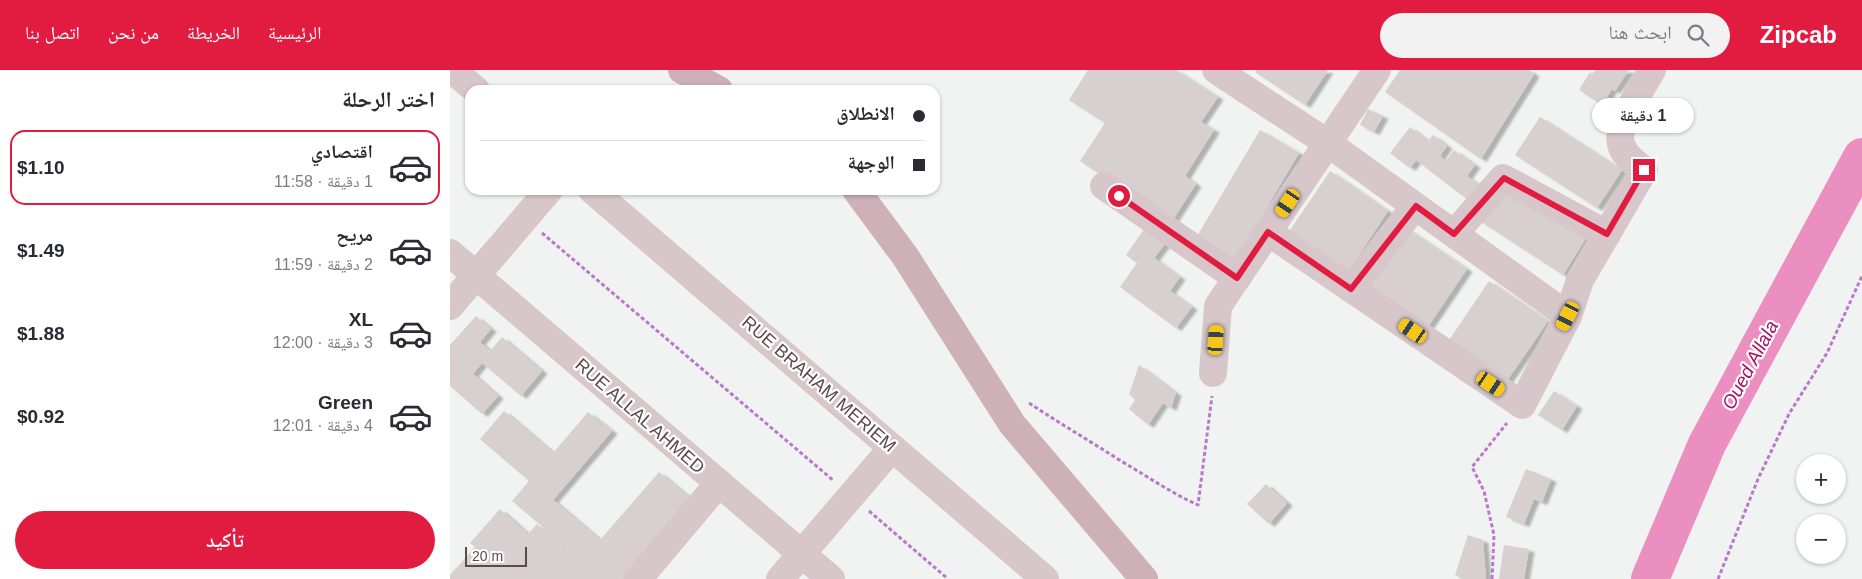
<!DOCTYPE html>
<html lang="ar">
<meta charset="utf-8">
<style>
body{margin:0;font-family:Arial,"Noto Naskh Arabic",sans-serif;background:#f2f2f3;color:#2b2b33;direction:rtl;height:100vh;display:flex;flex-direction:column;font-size:19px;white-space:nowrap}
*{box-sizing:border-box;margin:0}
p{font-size:16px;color:#7c7c81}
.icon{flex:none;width:28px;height:28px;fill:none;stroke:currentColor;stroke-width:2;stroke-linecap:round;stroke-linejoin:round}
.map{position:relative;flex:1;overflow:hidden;direction:ltr}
.side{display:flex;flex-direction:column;background:#fff;width:450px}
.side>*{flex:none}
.top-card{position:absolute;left:15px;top:15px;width:475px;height:110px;border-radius:15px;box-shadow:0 1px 4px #0004;direction:rtl;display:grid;align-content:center;height:110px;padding:0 15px;background:#fff}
.tools{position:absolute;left:1346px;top:384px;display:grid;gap:10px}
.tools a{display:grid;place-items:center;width:50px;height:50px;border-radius:50%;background:#fff;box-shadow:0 1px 4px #0004;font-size:25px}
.scale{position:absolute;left:15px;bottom:12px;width:62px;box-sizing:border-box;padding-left:5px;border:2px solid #5d484e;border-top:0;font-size:14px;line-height:18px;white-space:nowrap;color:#5d484e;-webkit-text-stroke:4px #fff;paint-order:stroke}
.end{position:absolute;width:22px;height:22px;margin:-11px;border:6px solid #e11c40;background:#fff;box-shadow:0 0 0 2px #fff}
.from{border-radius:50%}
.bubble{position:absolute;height:35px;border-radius:18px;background:#fff;box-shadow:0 1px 4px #0004;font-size:16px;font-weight:600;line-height:35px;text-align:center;direction:rtl}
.car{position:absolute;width:15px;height:30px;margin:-15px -8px;border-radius:6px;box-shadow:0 0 4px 1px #0007;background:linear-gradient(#f5c518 24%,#345 0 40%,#f5c518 0 76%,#345 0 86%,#f5c518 0)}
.top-card b{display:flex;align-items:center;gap:18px;height:48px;font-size:19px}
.top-card b+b{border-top:1px solid #e1e1e2}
.top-card i{width:12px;height:12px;background:#2b2b33}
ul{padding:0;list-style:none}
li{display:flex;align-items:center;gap:15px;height:75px;margin:0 10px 8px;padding:0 5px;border:2px solid transparent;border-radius:15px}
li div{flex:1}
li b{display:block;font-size:19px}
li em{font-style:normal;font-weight:600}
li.current{border-color:#e11c40}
li>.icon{width:45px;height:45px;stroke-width:1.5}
h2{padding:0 15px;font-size:22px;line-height:60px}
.primary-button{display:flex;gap:10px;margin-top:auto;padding:10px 15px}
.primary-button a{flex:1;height:58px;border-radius:30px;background:#e11c40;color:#fff;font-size:20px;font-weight:600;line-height:58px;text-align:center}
header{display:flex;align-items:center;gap:30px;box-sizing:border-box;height:70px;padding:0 25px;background:#e11c40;color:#fff}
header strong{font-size:24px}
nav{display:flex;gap:28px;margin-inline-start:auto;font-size:18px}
.search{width:350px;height:45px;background:#f2f2f3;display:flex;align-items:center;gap:12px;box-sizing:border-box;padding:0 18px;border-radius:28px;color:#7c7c81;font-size:19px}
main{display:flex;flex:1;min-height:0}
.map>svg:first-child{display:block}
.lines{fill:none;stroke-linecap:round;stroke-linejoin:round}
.river{stroke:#eb8ec0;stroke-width:38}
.building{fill:#d8cfd1;filter:url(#shadow)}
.path{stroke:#b978cc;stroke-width:3;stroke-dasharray:4 2.5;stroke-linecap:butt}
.minor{stroke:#d7c7cb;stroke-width:28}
.major{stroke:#ceb0b8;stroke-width:28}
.route{stroke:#e11c40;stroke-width:6}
.labels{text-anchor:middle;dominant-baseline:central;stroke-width:4.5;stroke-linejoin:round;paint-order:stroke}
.street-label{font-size:18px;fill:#5d484e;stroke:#fff}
.water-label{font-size:19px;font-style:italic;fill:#aa0f62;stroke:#fff}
</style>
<header>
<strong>Zipcab</strong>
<div class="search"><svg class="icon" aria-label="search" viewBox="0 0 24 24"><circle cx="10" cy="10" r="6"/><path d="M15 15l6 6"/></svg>ابحث هنا</div>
<nav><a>الرئيسية</a><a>الخريطة</a><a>من نحن</a><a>اتصل بنا</a></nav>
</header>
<main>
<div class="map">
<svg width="1412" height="509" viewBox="0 0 1412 509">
<defs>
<filter id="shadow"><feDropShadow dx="5.5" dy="3" stdDeviation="1" flood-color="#0004"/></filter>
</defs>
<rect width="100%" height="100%" fill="#f0f3f1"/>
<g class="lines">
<polyline class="river" points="1200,509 1257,374 1412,87"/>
</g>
<g class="building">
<polygon points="638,0 726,0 768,27 751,52 764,60 735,106 746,114 722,151 630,91 655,53 619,30"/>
<polygon points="807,0 878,0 855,35 805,2"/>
<polygon points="950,0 1079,0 1084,4 1031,89 935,22"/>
<polygon points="1145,0 1179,0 1165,21 1162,19 1152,35 1129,20 1140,2 1142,4"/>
<polygon points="918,39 933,46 924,62 910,55"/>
<polygon points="1090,47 1172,100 1147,138 1065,85"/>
<polygon points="960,57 978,71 983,65 997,76 990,86 996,91 1004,80 1025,95 1017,106 1029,115 1018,130 966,90 960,98 940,83"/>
<polygon points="810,60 849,83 785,191 746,168"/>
<polygon points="880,101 938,141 897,203 838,163"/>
<polygon points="1048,111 1136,168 1113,205 1024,147"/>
<polygon points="697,155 718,170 704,188 730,207 720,221 742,237 726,258 670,217 687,193 676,185"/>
<polygon points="958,159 1017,199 975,261 916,221"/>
<polygon points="1039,211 1098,251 1056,312 997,273"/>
<polygon points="26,246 41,259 30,272 40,281 52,267 92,301 71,326 32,293 23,304 48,326 32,344 0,316 0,275"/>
<polygon points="689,295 726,323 721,338 713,333 698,355 679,339 685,330 679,324"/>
<polygon points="1104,321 1127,336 1112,360 1088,345"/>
<polygon points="54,341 103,383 138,342 162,361 103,430 150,470 209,402 241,429 173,509 154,509 62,431 79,411 30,369"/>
<polygon points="1076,399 1101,409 1092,432 1084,429 1074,454 1056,447"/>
<polygon points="816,414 837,433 819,454 797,434"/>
<polygon points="50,439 78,464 87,454 152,509 0,509 0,505 25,477 20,473"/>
<polygon points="1018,465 1033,470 1036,509 1012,509 1005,505"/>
<polygon points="1054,475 1079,479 1074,509 1049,509"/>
</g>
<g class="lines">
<g class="path">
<polyline points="92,163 384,411"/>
<path d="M579,333c30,20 61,38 92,58 26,15 50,32 77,44l14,-109"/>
<polyline points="419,441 498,509"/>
<polyline points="1042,509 1044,465 1034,421 1022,397 1057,353"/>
<polyline points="1268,509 1308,409 1339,344 1377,283 1412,206"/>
</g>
<g class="minor">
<polyline points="2,0 26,20"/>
<polyline points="766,0 879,74 1118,246"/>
<polyline points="654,116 787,208"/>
<polyline points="142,120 595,509"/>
<path d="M818,162l254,173 46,-89 12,-36 64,-110c-9,-7 -20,-14 -23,-26 -6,-18 22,-57 31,-74"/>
<polyline points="1004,164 1053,108 1157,164"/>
<polyline points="0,183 381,509"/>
<polyline points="901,219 965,136"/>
<polyline points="0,236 99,120"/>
<polyline points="763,303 768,236 927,0"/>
<polyline points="188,509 269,413"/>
<polyline points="330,509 442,378"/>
</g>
<g class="major">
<polyline points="232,0 269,20"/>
<polyline points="406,120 455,186 562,354 694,509"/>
</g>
</g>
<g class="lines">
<polyline class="route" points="669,126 787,208 818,162 901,219 966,136 1004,164 1054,108 1157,164 1194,100"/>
</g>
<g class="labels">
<g class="street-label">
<text transform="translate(369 314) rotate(41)">RUE BRAHAM MERIEM</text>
<text transform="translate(190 346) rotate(41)">RUE ALLAL AHMED</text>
</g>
<g class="water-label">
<text transform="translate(1300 295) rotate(-62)">Oued Allala</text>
</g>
</g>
</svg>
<div class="tools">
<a>+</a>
<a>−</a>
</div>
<div class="scale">20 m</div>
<i class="end from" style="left:669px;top:126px"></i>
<i class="end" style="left:1194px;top:100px"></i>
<div class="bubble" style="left:1142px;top:28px;width:102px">1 دقيقة</div>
<i class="car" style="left:838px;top:133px;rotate:214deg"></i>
<i class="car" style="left:1118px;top:246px;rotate:207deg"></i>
<i class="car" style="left:963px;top:261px;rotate:304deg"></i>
<i class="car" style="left:766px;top:270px;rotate:4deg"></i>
<i class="car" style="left:1041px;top:314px;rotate:124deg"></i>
<div class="top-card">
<b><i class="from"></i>الانطلاق</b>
<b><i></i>الوجهة</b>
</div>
</div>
<section class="side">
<h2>اختر الرحلة</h2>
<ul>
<li class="current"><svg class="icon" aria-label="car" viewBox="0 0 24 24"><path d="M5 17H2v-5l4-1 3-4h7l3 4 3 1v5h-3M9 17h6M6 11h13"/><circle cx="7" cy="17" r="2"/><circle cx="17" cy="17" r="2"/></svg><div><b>اقتصادي</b><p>1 دقيقة · 11:58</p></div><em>$1.10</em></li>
<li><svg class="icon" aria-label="car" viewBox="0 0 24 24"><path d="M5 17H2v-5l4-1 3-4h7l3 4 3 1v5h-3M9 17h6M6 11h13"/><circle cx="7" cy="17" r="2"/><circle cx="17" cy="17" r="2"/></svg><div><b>مريح</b><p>2 دقيقة · 11:59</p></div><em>$1.49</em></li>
<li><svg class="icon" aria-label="car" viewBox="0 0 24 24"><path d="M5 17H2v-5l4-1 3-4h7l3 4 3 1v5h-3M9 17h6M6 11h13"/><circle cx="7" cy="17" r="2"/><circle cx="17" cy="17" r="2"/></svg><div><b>XL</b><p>3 دقيقة · 12:00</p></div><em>$1.88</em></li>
<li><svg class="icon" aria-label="car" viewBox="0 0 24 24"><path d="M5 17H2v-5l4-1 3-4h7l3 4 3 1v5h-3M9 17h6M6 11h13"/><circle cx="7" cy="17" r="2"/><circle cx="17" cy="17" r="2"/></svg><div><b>Green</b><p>4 دقيقة · 12:01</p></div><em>$0.92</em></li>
</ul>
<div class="primary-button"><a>تأكيد</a></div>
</section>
</main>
